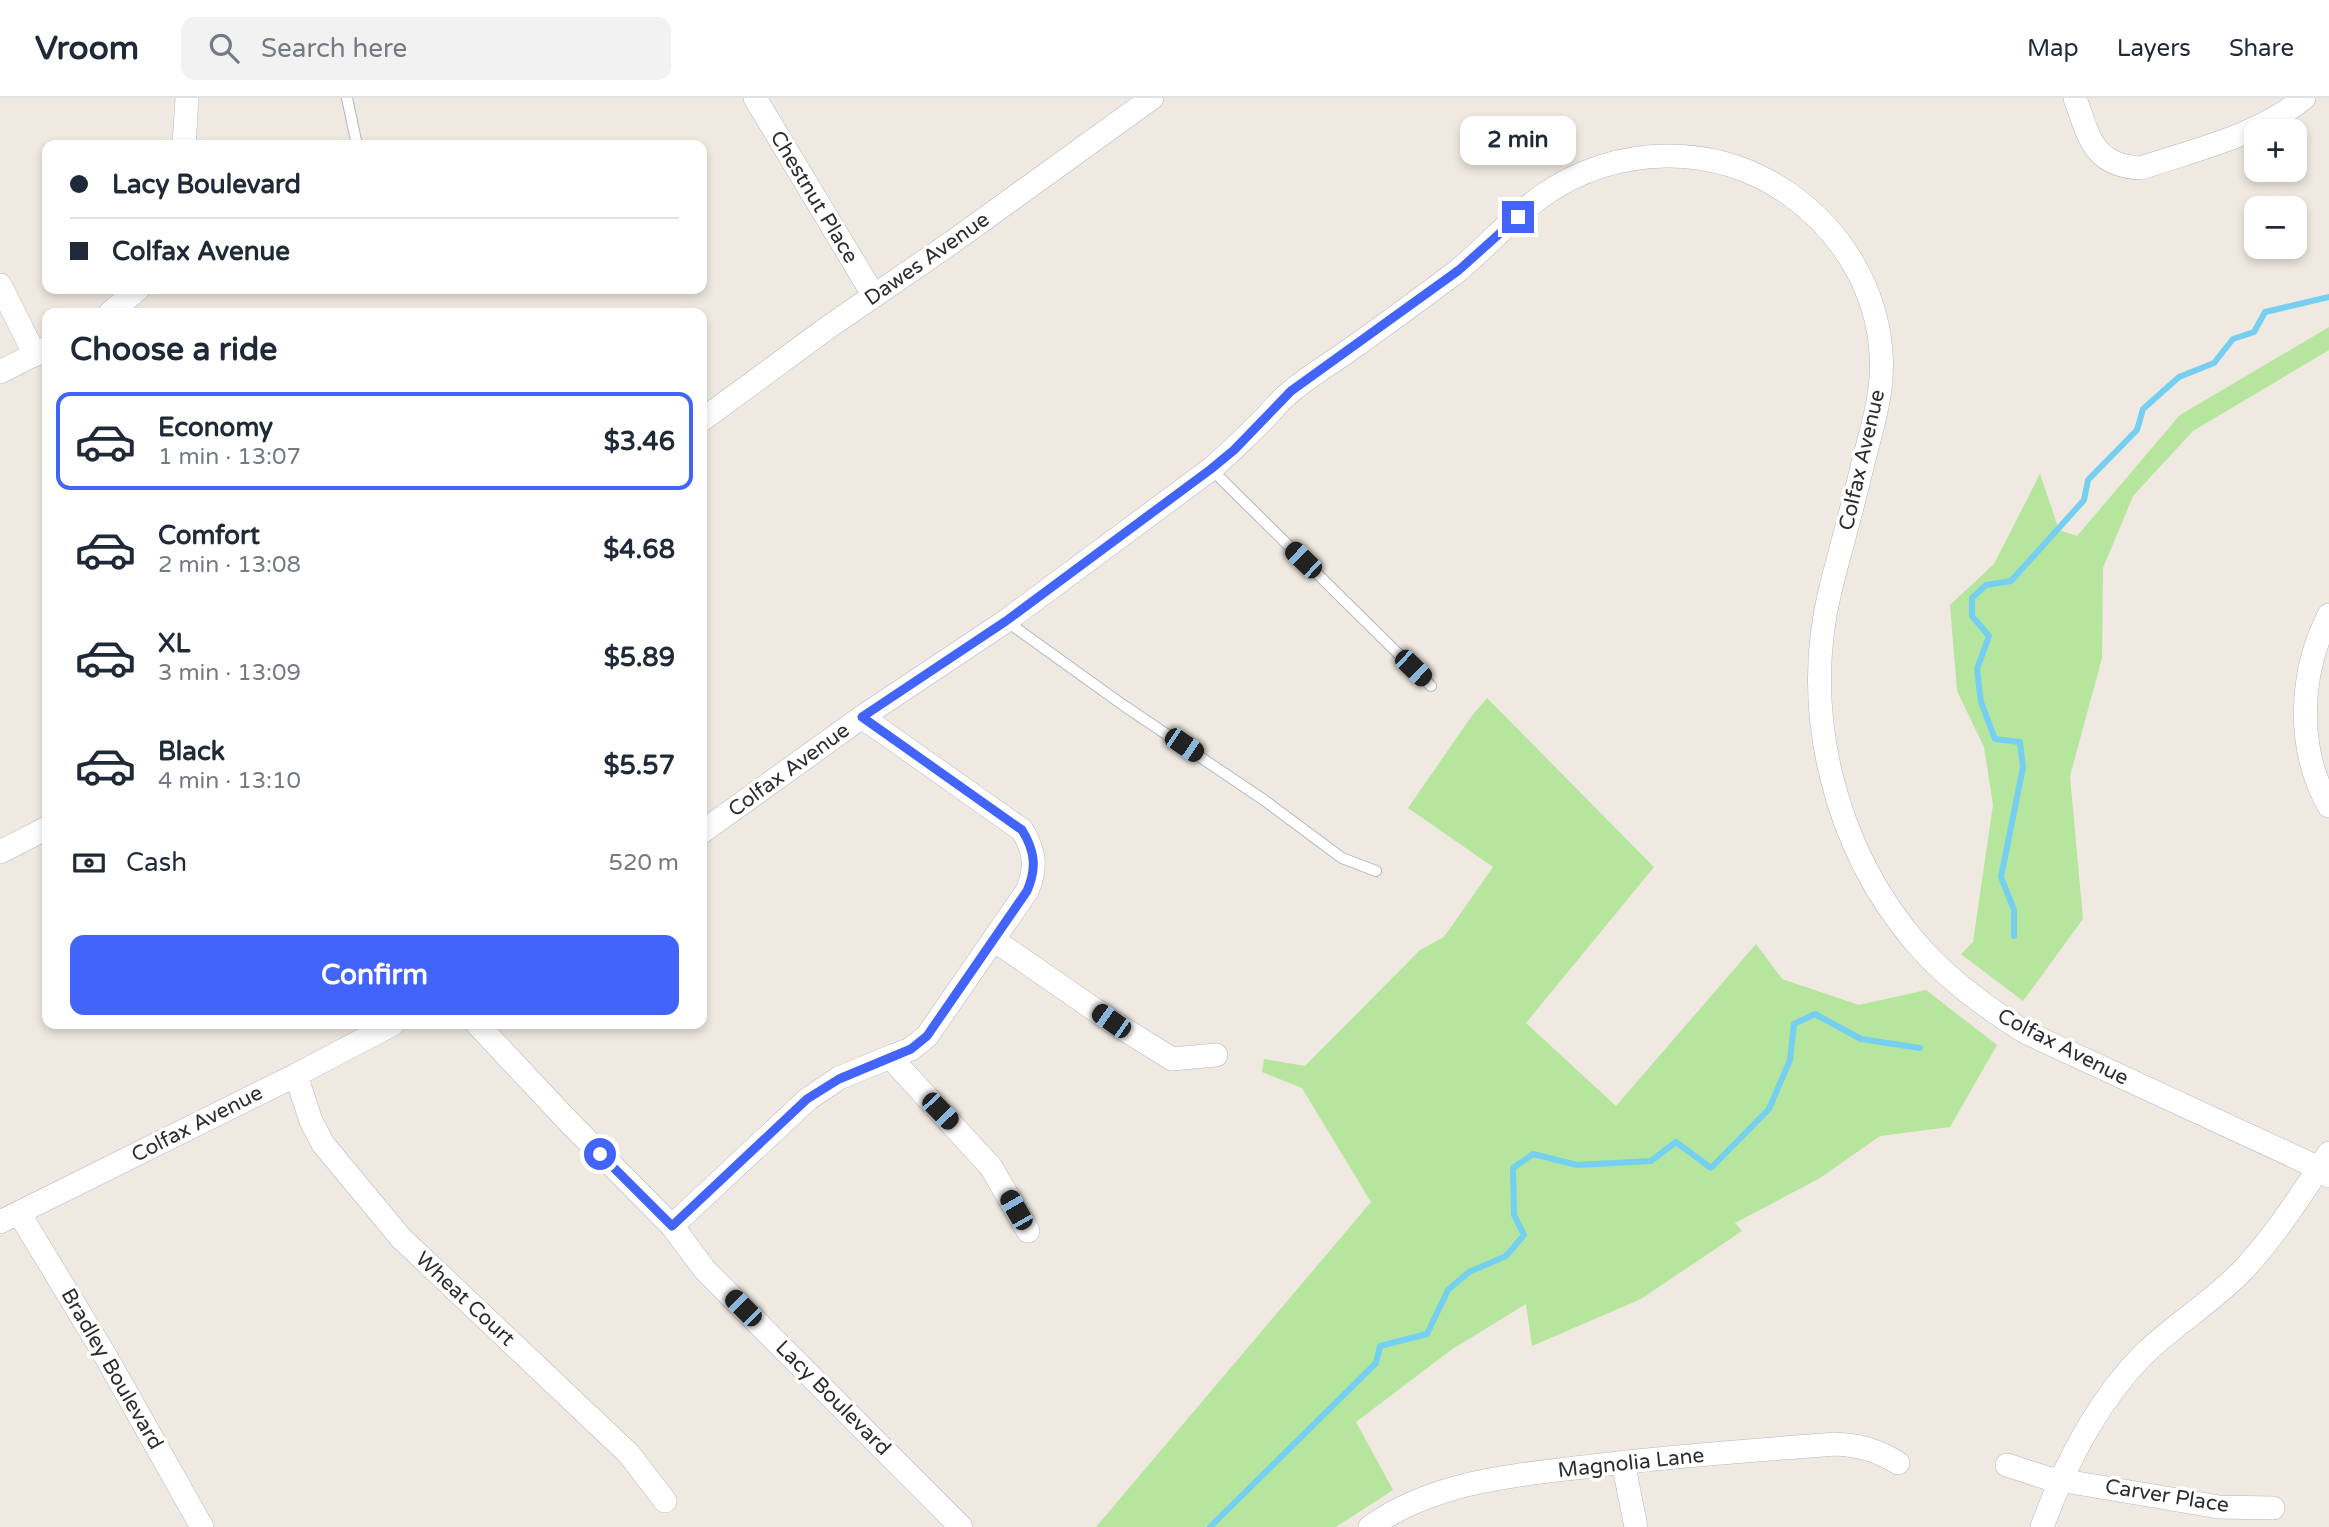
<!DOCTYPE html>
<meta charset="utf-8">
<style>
body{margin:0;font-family:"Varela Round",sans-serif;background:#f2f2f3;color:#1f2937;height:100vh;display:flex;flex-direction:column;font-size:26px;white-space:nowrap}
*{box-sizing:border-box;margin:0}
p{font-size:23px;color:#747a83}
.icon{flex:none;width:38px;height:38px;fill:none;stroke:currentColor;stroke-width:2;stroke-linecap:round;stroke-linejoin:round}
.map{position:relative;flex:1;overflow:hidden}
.panel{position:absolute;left:42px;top:210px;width:665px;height:721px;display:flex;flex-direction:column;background:#fff;border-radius:14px;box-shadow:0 4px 10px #0003}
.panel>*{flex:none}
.banner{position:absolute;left:42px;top:42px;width:665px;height:154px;border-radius:14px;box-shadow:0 4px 10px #0003;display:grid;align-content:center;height:154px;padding:0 28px;background:#fff}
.tools{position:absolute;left:2244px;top:21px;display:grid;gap:14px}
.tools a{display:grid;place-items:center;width:63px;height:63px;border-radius:14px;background:#fff;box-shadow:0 4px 10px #0003;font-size:35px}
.end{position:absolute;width:32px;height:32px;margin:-16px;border:9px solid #4264fb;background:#fff;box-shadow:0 0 0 4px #fff}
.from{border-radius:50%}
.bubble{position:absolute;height:49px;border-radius:14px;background:#fff;box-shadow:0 4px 10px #0003;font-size:23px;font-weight:800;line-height:49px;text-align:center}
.car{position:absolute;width:21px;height:42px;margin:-21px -10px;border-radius:9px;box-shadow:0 0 5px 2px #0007;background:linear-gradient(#222 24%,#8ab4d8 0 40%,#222 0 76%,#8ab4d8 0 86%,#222 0)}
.banner b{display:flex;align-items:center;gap:24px;height:66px;font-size:26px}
.banner b+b{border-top:2px solid #e0e1e3}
.banner i{width:18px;height:18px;background:#1f2937}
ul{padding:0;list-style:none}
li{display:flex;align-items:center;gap:21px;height:98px;margin:0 14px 10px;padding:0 14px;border:4px solid transparent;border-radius:14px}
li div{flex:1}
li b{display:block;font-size:26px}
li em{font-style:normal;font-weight:800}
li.current{border-color:#4264fb}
li>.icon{width:63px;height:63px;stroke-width:1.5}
h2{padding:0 28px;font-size:32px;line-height:84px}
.pay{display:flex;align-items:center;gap:18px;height:77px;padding:0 28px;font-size:26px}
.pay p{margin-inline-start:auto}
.button{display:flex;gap:14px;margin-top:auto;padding:14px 28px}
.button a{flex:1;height:80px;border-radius:14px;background:#4264fb;color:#fff;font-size:28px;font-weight:800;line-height:80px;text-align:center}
header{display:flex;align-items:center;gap:42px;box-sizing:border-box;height:98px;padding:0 35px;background:#fff;border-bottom:2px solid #e0e1e3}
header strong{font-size:33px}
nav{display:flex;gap:38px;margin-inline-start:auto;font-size:24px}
.search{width:490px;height:63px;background:#f2f2f3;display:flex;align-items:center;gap:18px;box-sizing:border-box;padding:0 24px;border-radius:14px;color:#747a83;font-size:26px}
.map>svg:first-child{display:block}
.green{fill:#b6e59e}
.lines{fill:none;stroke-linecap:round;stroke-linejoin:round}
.stream{stroke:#75cff0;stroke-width:6}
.lane-casing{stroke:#b4b7c1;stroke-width:12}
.street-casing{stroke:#b4b7c1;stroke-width:24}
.lane{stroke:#fff;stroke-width:10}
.street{stroke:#fff;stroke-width:23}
.route{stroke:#4264fb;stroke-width:9}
.labels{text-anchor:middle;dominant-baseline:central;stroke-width:7;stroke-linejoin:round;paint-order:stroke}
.street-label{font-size:21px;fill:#2e2e2e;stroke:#fff}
</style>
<header>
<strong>Vroom</strong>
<div class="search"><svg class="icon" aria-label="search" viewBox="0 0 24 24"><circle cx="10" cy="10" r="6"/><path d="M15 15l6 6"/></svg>Search here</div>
<nav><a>Map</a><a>Layers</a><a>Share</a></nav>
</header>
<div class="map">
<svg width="2329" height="1429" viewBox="0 0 2329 1429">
<rect width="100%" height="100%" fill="#efe9e1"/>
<g class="green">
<polygon points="2329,229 2329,252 2193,333 2133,398 2103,470 2102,560 2070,678 2083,821 2023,903 1961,856 1973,844 1993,707 1984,649 1957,593 1950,507 1994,466 2040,376 2059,432 2077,438 2180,317"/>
<polygon points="1487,600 1654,769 1526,925 1616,1008 1756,846 1782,881 1859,907 1926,892 1997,947 1950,1029 1880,1038 1820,1080 1735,1125 1742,1133 1641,1201 1532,1248 1526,1206 1451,1252 1356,1324 1393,1392 1336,1429 1096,1429 1371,1104 1302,990 1262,974 1264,961 1305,968 1420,852 1444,839 1493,769 1408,710 1471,619"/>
</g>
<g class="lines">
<g class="stream">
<polyline points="2014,838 2014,812 2001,779 2023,669 2020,644 1995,641 1981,604 1977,571 1989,538 1972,518 1972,500 1986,487 2011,483 2084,402 2088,382 2137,332 2143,311 2179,279 2214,265 2233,241 2254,234 2265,214 2329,199"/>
<polyline points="1210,1429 1376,1265 1380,1248 1427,1236 1448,1192 1469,1174 1506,1158 1524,1137 1514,1117 1513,1070 1533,1056 1577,1067 1651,1063 1676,1044 1711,1070 1769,1011 1790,962 1794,926 1815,916 1861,941 1920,950"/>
</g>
<g class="lane-casing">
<g id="lane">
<polyline points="347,0 357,47"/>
<polyline points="1211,371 1431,588"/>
<polyline points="1006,523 1123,607 1264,702 1342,760 1376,773"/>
</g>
</g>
<g class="street-casing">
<g id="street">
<polyline points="755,0 874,198"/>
<path d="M2075,0c14,39 18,68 66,70 56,-19 117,-32 163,-70"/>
<polyline points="184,47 187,0"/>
<polyline points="0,187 35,257"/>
<polyline points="110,215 138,191"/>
<polyline points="0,274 47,250"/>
<polyline points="702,322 830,228 951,145 1152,0"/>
<path d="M2329,517c-30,59 -33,133 0,191"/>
<path d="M862,619l160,113c13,21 15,38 5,61l-100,145 -16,13 -21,8"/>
<path d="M702,734l160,-115 144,-96 205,-152c19,-16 36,-33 54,-51 9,-10 18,-21 29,-29 17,-14 36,-25 54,-38 36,-25 72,-52 107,-78 30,-24 56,-55 87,-77 74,-52 173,-54 247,-2 53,37 88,96 92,159 3,37 -8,71 -17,106 -10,43 -22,85 -33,128 -31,123 3,260 85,356 31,36 69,64 109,89l294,136 10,8"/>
<polyline points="0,754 47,730"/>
<polyline points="994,842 1111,923 1172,961 1216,957"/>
<polyline points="477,926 568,1023 672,1128 705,1172 961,1429"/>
<polyline points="296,977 311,1023 323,1046 401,1140 629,1356 665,1403"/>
<polyline points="19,1115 105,1257 202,1429"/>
<polyline points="0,1124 296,977 393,926"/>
<polyline points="672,1128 808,1001 839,980 890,959 991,1069 1028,1133"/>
<polyline points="1623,1364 1636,1429"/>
<polyline points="2007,1367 2047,1380 2219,1409 2273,1410"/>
<path d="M1370,1429c63,-45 139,-51 214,-60 83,-11 167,-16 250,-23 25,1 43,6 64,19"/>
<path d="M2042,1429c23,-63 55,-126 103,-174 31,-30 69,-52 98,-83 33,-35 59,-77 86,-117"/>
</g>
</g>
<use href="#lane" class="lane"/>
<use href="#street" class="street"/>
</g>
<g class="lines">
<path class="route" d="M600,1056l72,72 135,-127 32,-20 72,-30 16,-13 100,-145c10,-23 8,-40 -5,-61l-160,-113 144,-96 205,-152 23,-19 57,-59 168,-121 59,-53"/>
</g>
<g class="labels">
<g class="street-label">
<text transform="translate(814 99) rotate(59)">Chestnut Place</text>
<text transform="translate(927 161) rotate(-35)">Dawes Avenue</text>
<text transform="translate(1862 362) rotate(-77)">Colfax Avenue</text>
<text transform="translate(789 672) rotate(-36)">Colfax Avenue</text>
<text transform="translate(2063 949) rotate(27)">Colfax Avenue</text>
<text transform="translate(197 1026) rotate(-27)">Colfax Avenue</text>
<text transform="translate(465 1201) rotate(43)">Wheat Court</text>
<text transform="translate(112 1271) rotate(60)">Bradley Boulevard</text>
<text transform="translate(833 1300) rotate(45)">Lacy Boulevard</text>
<text transform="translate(1631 1365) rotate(-6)">Magnolia Lane</text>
<text transform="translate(2167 1398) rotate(9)">Carver Place</text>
</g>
</g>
</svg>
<div class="tools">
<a>+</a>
<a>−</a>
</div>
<i class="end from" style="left:600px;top:1056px"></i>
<i class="end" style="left:1518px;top:119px"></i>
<div class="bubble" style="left:1460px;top:18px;width:116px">2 min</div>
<i class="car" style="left:1303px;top:462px;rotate:314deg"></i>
<i class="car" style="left:1413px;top:570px;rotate:134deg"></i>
<i class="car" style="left:1184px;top:647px;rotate:124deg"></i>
<i class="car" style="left:1111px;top:923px;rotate:305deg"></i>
<i class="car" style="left:940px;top:1013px;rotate:136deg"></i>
<i class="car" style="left:1016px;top:1112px;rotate:330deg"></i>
<i class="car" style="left:743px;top:1210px;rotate:315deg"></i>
<div class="banner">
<b><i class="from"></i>Lacy Boulevard</b>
<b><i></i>Colfax Avenue</b>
</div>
<section class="panel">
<h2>Choose a ride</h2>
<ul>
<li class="current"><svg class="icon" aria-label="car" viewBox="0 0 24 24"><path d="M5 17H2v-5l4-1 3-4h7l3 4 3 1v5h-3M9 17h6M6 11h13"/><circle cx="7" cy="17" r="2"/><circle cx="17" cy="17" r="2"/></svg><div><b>Economy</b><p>1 min · 13:07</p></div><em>$3.46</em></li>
<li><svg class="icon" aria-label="car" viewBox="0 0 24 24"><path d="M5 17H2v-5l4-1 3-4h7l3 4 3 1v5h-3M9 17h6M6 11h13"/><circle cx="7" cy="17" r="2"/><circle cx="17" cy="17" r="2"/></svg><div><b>Comfort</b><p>2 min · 13:08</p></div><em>$4.68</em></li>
<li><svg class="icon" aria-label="car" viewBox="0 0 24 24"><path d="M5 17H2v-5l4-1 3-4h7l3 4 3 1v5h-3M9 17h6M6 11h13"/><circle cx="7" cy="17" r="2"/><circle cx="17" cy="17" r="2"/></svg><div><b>XL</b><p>3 min · 13:09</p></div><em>$5.89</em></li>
<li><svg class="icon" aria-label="car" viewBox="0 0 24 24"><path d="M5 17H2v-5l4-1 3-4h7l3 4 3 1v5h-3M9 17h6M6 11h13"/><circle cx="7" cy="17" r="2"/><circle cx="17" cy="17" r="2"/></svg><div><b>Black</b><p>4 min · 13:10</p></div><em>$5.57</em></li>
</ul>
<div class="pay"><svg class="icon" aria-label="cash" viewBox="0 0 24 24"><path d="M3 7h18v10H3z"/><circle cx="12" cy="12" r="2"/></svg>Cash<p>520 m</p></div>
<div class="button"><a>Confirm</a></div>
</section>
</div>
